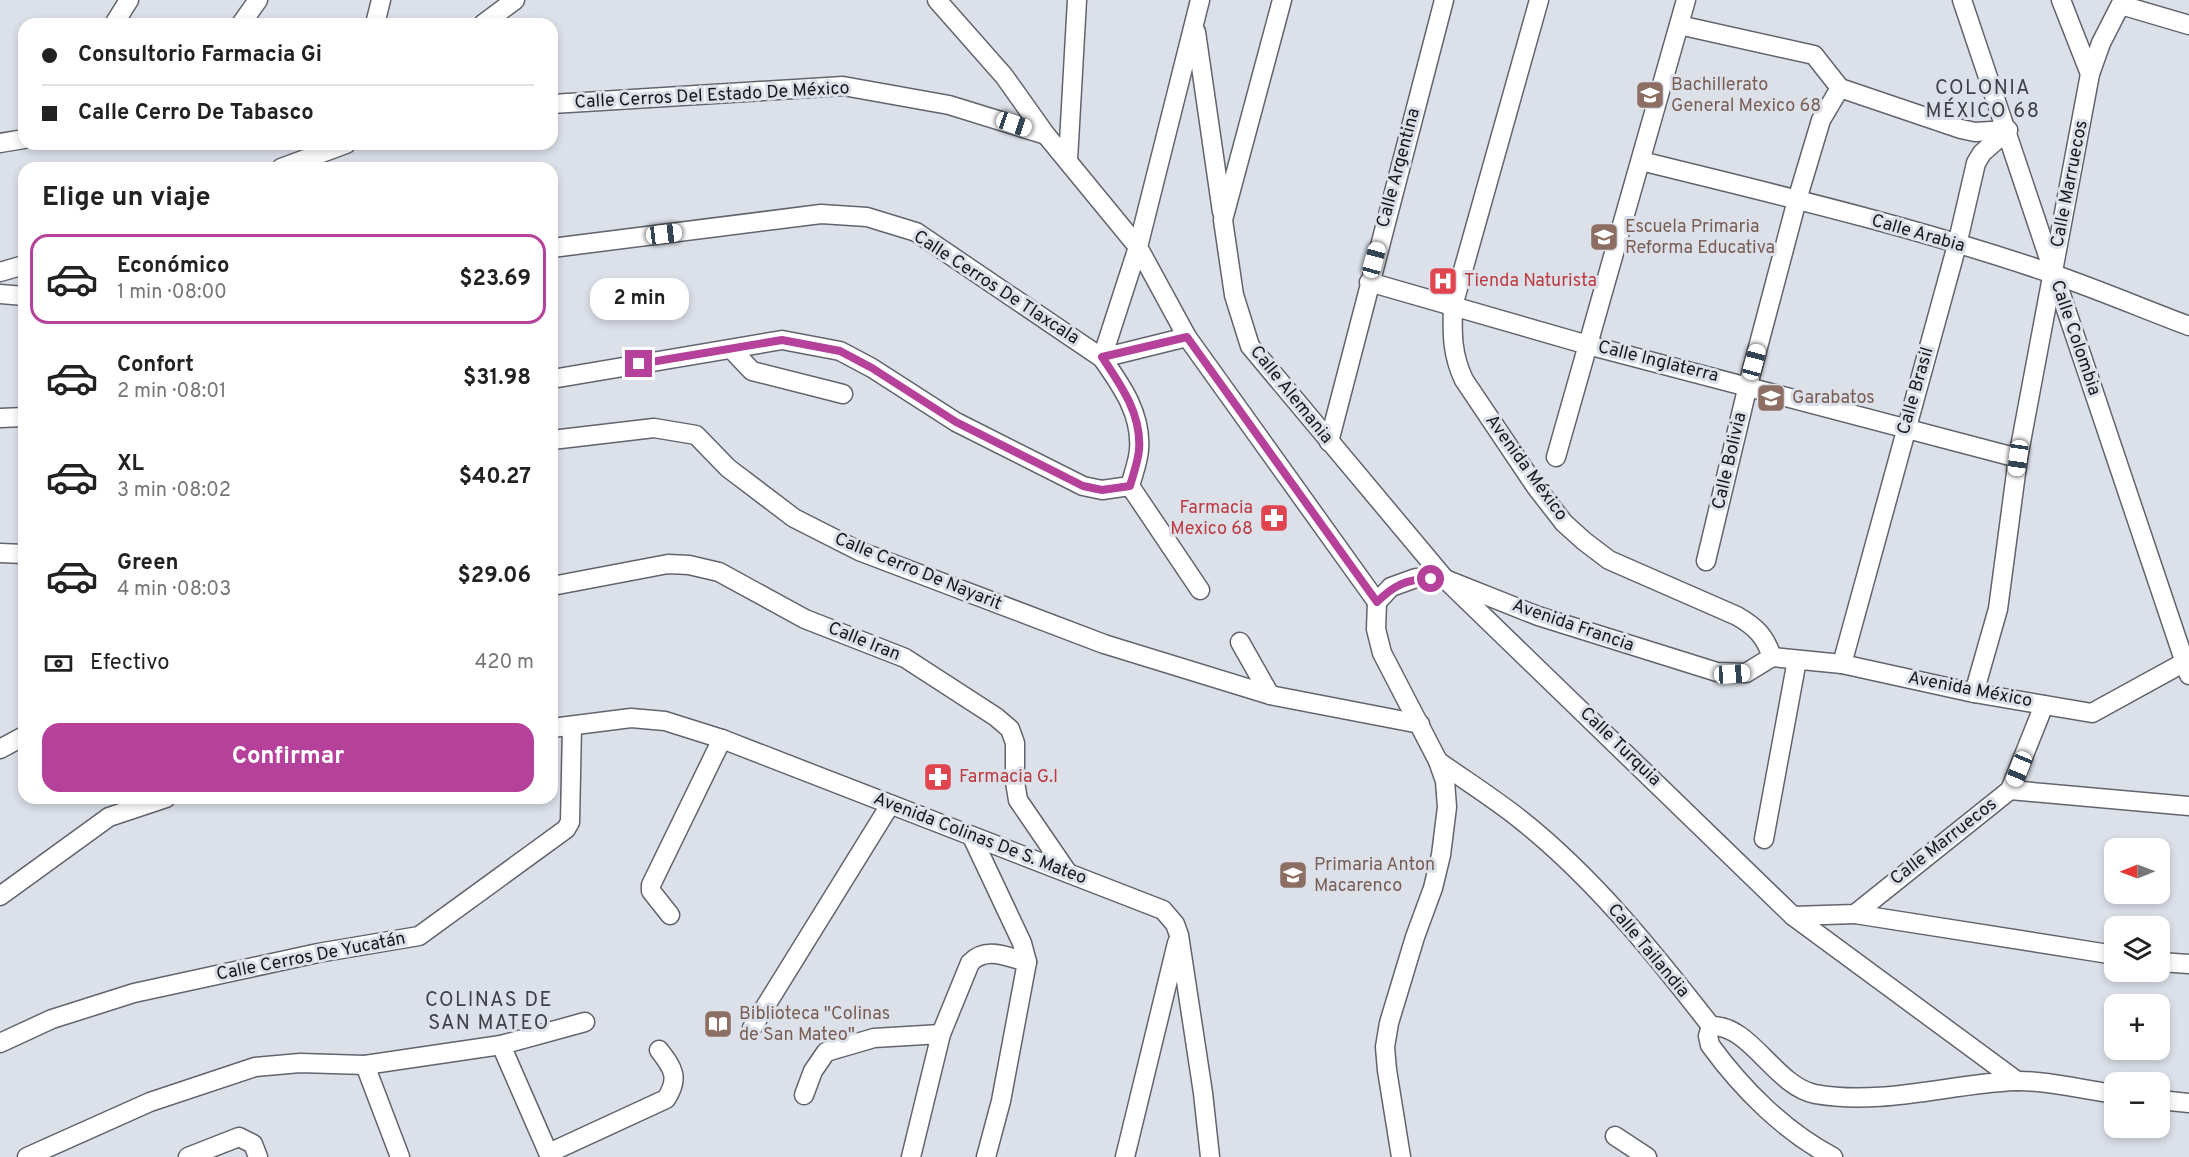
<!DOCTYPE html>
<html lang="es">
<meta charset="utf-8">
<style>
body{margin:0;font-family:Overpass,sans-serif;background:#f2f2f2;color:#222;height:100vh;display:flex;flex-direction:column;font-size:22px;white-space:nowrap}
*{box-sizing:border-box;margin:0}
p{font-size:20px;color:#767676}
.icon{flex:none;width:33px;height:33px;fill:none;stroke:currentColor;stroke-width:2;stroke-linecap:round;stroke-linejoin:round}
.map{position:relative;flex:1;overflow:hidden}
.drawer{position:absolute;left:18px;top:162px;width:540px;height:642px;display:flex;flex-direction:column;background:#fff;border-radius:18px;box-shadow:0 3px 9px #0003}
.drawer>*{flex:none}
.hud{position:absolute;left:18px;top:18px;width:540px;height:132px;border-radius:18px;box-shadow:0 3px 9px #0003;display:grid;align-content:center;height:132px;padding:0 24px;background:#fff}
.needle{width:39px;rotate:269deg}
.tools{position:absolute;left:2104px;top:838px;display:grid;gap:12px}
.tools a{display:grid;place-items:center;width:66px;height:66px;border-radius:12px;background:#fff;box-shadow:0 3px 9px #0003;font-size:30px}
.end{position:absolute;width:27px;height:27px;margin:-14px;border:8px solid #b5419a;background:#fff;box-shadow:0 0 0 3px #fff}
.from{border-radius:50%}
.bubble{position:absolute;height:42px;border-radius:18px;background:#fff;box-shadow:0 3px 9px #0003;font-size:20px;font-weight:700;line-height:42px;text-align:center}
.car{position:absolute;width:18px;height:36px;margin:-18px -9px;border-radius:8px;box-shadow:0 0 4px 2px #0007;background:linear-gradient(#fff 24%,#345 0 40%,#fff 0 76%,#345 0 86%,#fff 0)}
.hud b{display:flex;align-items:center;gap:21px;height:57px;font-size:22px}
.hud b+b{border-top:2px solid #e0e0e0}
.hud i{width:15px;height:15px;background:#222}
ul{padding:0;list-style:none}
li{display:flex;align-items:center;gap:18px;height:90px;margin:0 12px 9px;padding:0 12px;border:3px solid transparent;border-radius:18px}
li div{flex:1}
li b{display:block;font-size:22px}
li em{font-style:normal;font-weight:700}
li.current{border-color:#b5419a}
li>.icon{width:54px;height:54px;stroke-width:1.5}
h2{padding:0 24px;font-size:27px;line-height:72px}
.pay{display:flex;align-items:center;gap:15px;height:66px;padding:0 24px;font-size:22px}
.pay p{margin-inline-start:auto}
.action{display:flex;gap:12px;margin-top:auto;padding:12px 24px}
.action a{flex:1;height:69px;border-radius:18px;background:#b5419a;color:#fff;font-size:24px;font-weight:700;line-height:69px;text-align:center}
.map>svg:first-child{display:block}
.lines{fill:none;stroke-linecap:round;stroke-linejoin:round}
.minor-casing{stroke:#61646c;stroke-width:21}
.minor{stroke:#fff;stroke-width:18}
.route{stroke:#b5419a;stroke-width:8}
.labels{text-anchor:middle;dominant-baseline:central;stroke-width:6;stroke-linejoin:round;paint-order:stroke}
.education-label{font-size:18px;fill:#785e54;stroke:#dce0e9;text-anchor:start}
.street-label{font-size:18px;fill:#18191c;stroke:#dce0e9}
.health-label{font-size:18px;fill:#be3a42;stroke:#dce0e9;text-anchor:start}
.neighbourhood-label{font-size:20px;letter-spacing:1.5px;fill:#3e4148;stroke:#dce0e9}
</style>
<div class="map">
<svg width="2189" height="1157" viewBox="0 0 2189 1157">
<rect width="100%" height="100%" fill="#dce0e9"/>
<g class="lines">
<g class="minor-casing">
<g id="minor">
<polyline points="937,0 1004,76 1046,135 1138,247 1187,337 1377,602"/>
<polyline points="1282,0 1223,220 1234,295 1250,346 1445,579 1793,916 2017,1081"/>
<path d="M1539,0l-86,306c-1,28 -1,49 11,74l72,107 28,36 20,18 25,19 128,56c19,11 28,20 35,41"/>
<polyline points="1962,0 2189,675"/>
<polyline points="2061,0 2090,74"/>
<polyline points="2121,5 2189,25"/>
<polyline points="114,24 129,0"/>
<polyline points="241,24 258,0"/>
<polyline points="375,24 381,0"/>
<polyline points="483,24 515,0"/>
<polyline points="1679,25 1814,55 1840,88 1961,129 1975,132 2008,130"/>
<polyline points="1196,32 1222,212"/>
<polyline points="552,104 843,86 949,105 1046,135"/>
<polyline points="0,143 24,139"/>
<polyline points="1068,160 1077,0"/>
<path d="M1641,161c138,34 278,67 412,113 46,16 91,35 136,52"/>
<polyline points="281,168 346,144"/>
<polyline points="552,248 821,214 867,217 916,232 1102,358 1187,337"/>
<polyline points="0,272 24,265"/>
<polyline points="1369,282 1588,345 2018,458"/>
<polyline points="0,294 24,296"/>
<polyline points="733,351 752,371 843,394"/>
<polyline points="552,379 782,340 840,351 872,368 956,422 1083,486 1102,490 1130,486"/>
<polyline points="0,418 24,417"/>
<polyline points="552,440 654,428 696,435 728,468 794,518 859,551 1104,644 1270,695 1420,724"/>
<polyline points="1329,442 1444,0"/>
<polyline points="1556,457 1686,0"/>
<path d="M1130,486c3,-11 8,-24 9,-36 3,-36 -18,-65 -37,-92l36,-111 62,-247"/>
<polyline points="1130,486 1200,590"/>
<polyline points="0,553 24,554"/>
<polyline points="1706,561 1748,385 1797,200 1821,120 1840,88"/>
<polyline points="552,586 668,564 689,565 719,572 805,619 905,658 996,717 1010,729 1015,743 1015,782 1018,800 1068,873"/>
<polyline points="1377,602 1376,629 1382,653 1438,761 1445,781 1447,807 1441,855 1433,888 1415,937 1389,1023 1385,1047 1387,1070 1401,1157"/>
<polyline points="1377,602 1391,587 1416,578 1445,579 1538,616 1717,672 1746,673 1772,657"/>
<polyline points="1240,642 1270,695"/>
<polyline points="1772,657 1842,664 1974,693 2092,713 2185,662 2189,657"/>
<polyline points="1842,664 1957,245 1976,163 1982,153 2008,130"/>
<polyline points="1974,693 1998,609 2018,458 2090,74 2101,43 2123,0"/>
<polyline points="552,728 631,718 665,721 722,739 1163,910 1175,924 1179,935 1203,1093 1210,1157"/>
<polyline points="0,749 24,736"/>
<path d="M1438,761c28,20 57,38 83,59 73,58 133,133 190,206"/>
<polyline points="2010,790 2189,806"/>
<polyline points="973,839 1022,943 1027,962 1001,1101 986,1157"/>
<polyline points="1764,839 1797,660"/>
<polyline points="0,896 109,817 166,798"/>
<polyline points="1855,914 2115,955"/>
<polyline points="670,915 651,891 651,885 722,739"/>
<polyline points="1793,916 1855,914 2010,790 2044,705"/>
<polyline points="2160,962 2189,964"/>
<path d="M1711,1026c39,-2 64,60 104,68 67,12 134,-10 200,-13 31,-1 69,9 100,13"/>
<path d="M1711,1026l-3,10 2,9c32,44 75,87 123,112"/>
<polyline points="752,1028 890,805"/>
<polyline points="0,1043 52,1019 134,993 318,953 419,936 566,829 570,822 572,726"/>
<polyline points="501,1045 550,1157"/>
<polyline points="365,1065 400,1157"/>
<polyline points="804,1095 813,1071 826,1052 874,1038 941,1034"/>
<polyline points="2160,1100 2189,1103"/>
<polyline points="1615,1136 1647,1157"/>
<path d="M549,1153l117,-54c14,-21 7,-31 -7,-49"/>
<polyline points="27,1157 150,1102 255,1067 300,1063 365,1065 501,1045 585,1022"/>
<polyline points="188,1157 239,1137 253,1144 258,1157"/>
<path d="M911,1157l30,-123 29,-71c16,-17 37,-6 57,-1"/>
<polyline points="1125,1157 1177,943"/>
</g>
</g>
<use href="#minor" class="minor"/>
</g>
<g class="lines">
<path class="route" d="M639,364l143,-24 58,11 32,17 84,54 127,64 19,4 28,-4c3,-11 8,-24 9,-36 3,-35 -18,-65 -37,-93l85,-20 190,265c16,-16 31,-24 54,-23"/>
</g>
<defs>
<g id="school-square" transform="scale(1.5)"><rect x="-9" y="-9" width="18" height="18" rx="4" fill="#8d6e63" stroke="#dce0e9"/><path d="M0-5L7-2L0 1L-7-2ZM-4 1L0 2.5L4 1V4Q0 6-4 4Z" fill="#fff"/></g>
<g id="hospital-square" transform="scale(1.5)"><rect x="-9" y="-9" width="18" height="18" rx="4" fill="#e0444e" stroke="#dce0e9"/><path d="M-5-5h3v3.5h4V-5h3V5h-3V1.5h-4V5h-3Z" fill="#fff"/></g>
<g id="pharmacy-square" transform="scale(1.5)"><rect x="-9" y="-9" width="18" height="18" rx="4" fill="#e0444e" stroke="#dce0e9"/><path d="M-2-6h4v4h4v4h-4v4h-4v-4h-4v-4h4Z" fill="#fff"/></g>
<g id="library-square" transform="scale(1.5)"><rect x="-9" y="-9" width="18" height="18" rx="4" fill="#8d6e63" stroke="#dce0e9"/><path d="M-6-4Q-3-5.5-.7-3.5V5Q-3 3-6 4ZM6-4Q3-5.5 .7-3.5V5Q3 3 6 4Z" fill="#fff"/></g>
</defs>
<g fill-rule="evenodd">
<use href="#school-square" x="1650" y="95"/>
<use href="#school-square" x="1604" y="237"/>
<use href="#hospital-square" x="1443" y="281"/>
<use href="#school-square" x="1771" y="398"/>
<use href="#pharmacy-square" x="1274" y="518"/>
<use href="#pharmacy-square" x="938" y="777"/>
<use href="#school-square" x="1293" y="875"/>
<use href="#library-square" x="718" y="1024"/>
</g>
<g class="labels">
<g class="education-label">
<text x="1671" y="85">Bachillerato<tspan x="1671" dy="21">General Mexico 68</tspan></text>
<text x="1625" y="227">Escuela Primaria<tspan x="1625" dy="21">Reforma Educativa</tspan></text>
<text x="1792" y="398">Garabatos</text>
<text x="1314" y="865">Primaria Anton<tspan x="1314" dy="21">Macarenco</tspan></text>
<text x="739" y="1014">Biblioteca "Colinas<tspan x="739" dy="21">de San Mateo"</tspan></text>
</g>
<g class="street-label">
<text transform="translate(712 96) rotate(-3)">Calle Cerros Del Estado De México</text>
<text transform="translate(1399 168) rotate(-75)">Calle Argentina</text>
<text transform="translate(2070 184) rotate(-79)">Calle Marruecos</text>
<text transform="translate(1918 234) rotate(16)">Calle Arabia</text>
<text transform="translate(996 288) rotate(33)">Calle Cerros De Tlaxcala</text>
<text transform="translate(2075 338) rotate(71)">Calle Colombia</text>
<text transform="translate(1658 362) rotate(14)">Calle Inglaterra</text>
<text transform="translate(1916 391) rotate(-74)">Calle Brasil</text>
<text transform="translate(1291 395) rotate(51)">Calle Alemania</text>
<text transform="translate(1730 461) rotate(-77)">Calle Bolivia</text>
<text transform="translate(1526 468) rotate(54)">Avenida México</text>
<text transform="translate(918 572) rotate(22)">Calle Cerro De Nayarit</text>
<text transform="translate(1573 626) rotate(19)">Avenida Francia</text>
<text transform="translate(864 642) rotate(22)">Calle Iran</text>
<text transform="translate(1970 690) rotate(11)">Avenida México</text>
<text transform="translate(1620 747) rotate(44)">Calle Turquia</text>
<text transform="translate(980 839) rotate(21)">Avenida Colinas De S. Mateo</text>
<text transform="translate(1944 842) rotate(-38)">Calle Marruecos</text>
<text transform="translate(1648 951) rotate(50)">Calle Tailandia</text>
<text transform="translate(311 957) rotate(-11)">Calle Cerros De Yucatán</text>
</g>
<g class="health-label">
<text x="1464" y="281">Tienda Naturista</text>
<text x="1253" y="508" text-anchor="end">Farmacia<tspan x="1253" dy="21">Mexico 68</tspan></text>
<text x="959" y="777">Farmacia G.I</text>
</g>
<g class="neighbourhood-label">
<text x="1983" y="89">COLONIA<tspan x="1983" dy="23">MÉXICO 68</tspan></text>
<text x="489" y="1001">COLINAS DE<tspan x="489" dy="23">SAN MATEO</tspan></text>
</g>
</g>
</svg>
<div class="tools">
<a><svg class="needle" viewBox="-14 -14 28 28"><path d="M0-13l5 13h-10z" fill="#e53935"/><path d="M0 13l5-13h-10z" fill="#767676"/></svg></a>
<a><svg class="icon" aria-label="layers" viewBox="0 0 24 24"><path d="M12 4l9 5-9 5-9-5zM3 14l9 5 9-5"/></svg></a>
<a>+</a>
<a>−</a>
</div>
<i class="end from" style="left:1431px;top:579px"></i>
<i class="end" style="left:639px;top:364px"></i>
<div class="bubble" style="left:590px;top:278px;width:99px">2 min</div>
<i class="car" style="left:1014px;top:124px;rotate:109deg"></i>
<i class="car" style="left:664px;top:234px;rotate:83deg"></i>
<i class="car" style="left:1374px;top:260px;rotate:15deg"></i>
<i class="car" style="left:1754px;top:362px;rotate:15deg"></i>
<i class="car" style="left:2018px;top:458px;rotate:188deg"></i>
<i class="car" style="left:1732px;top:674px;rotate:86deg"></i>
<i class="car" style="left:2019px;top:769px;rotate:202deg"></i>
<div class="hud">
<b><i class="from"></i>Consultorio Farmacia Gi</b>
<b><i></i>Calle Cerro De Tabasco</b>
</div>
<section class="drawer">
<h2>Elige un viaje</h2>
<ul>
<li class="current"><svg class="icon" aria-label="car" viewBox="0 0 24 24"><path d="M5 17H2v-5l4-1 3-4h7l3 4 3 1v5h-3M9 17h6M6 11h13"/><circle cx="7" cy="17" r="2"/><circle cx="17" cy="17" r="2"/></svg><div><b>Económico</b><p>1 min · 08:00</p></div><em>$23.69</em></li>
<li><svg class="icon" aria-label="car" viewBox="0 0 24 24"><path d="M5 17H2v-5l4-1 3-4h7l3 4 3 1v5h-3M9 17h6M6 11h13"/><circle cx="7" cy="17" r="2"/><circle cx="17" cy="17" r="2"/></svg><div><b>Confort</b><p>2 min · 08:01</p></div><em>$31.98</em></li>
<li><svg class="icon" aria-label="car" viewBox="0 0 24 24"><path d="M5 17H2v-5l4-1 3-4h7l3 4 3 1v5h-3M9 17h6M6 11h13"/><circle cx="7" cy="17" r="2"/><circle cx="17" cy="17" r="2"/></svg><div><b>XL</b><p>3 min · 08:02</p></div><em>$40.27</em></li>
<li><svg class="icon" aria-label="car" viewBox="0 0 24 24"><path d="M5 17H2v-5l4-1 3-4h7l3 4 3 1v5h-3M9 17h6M6 11h13"/><circle cx="7" cy="17" r="2"/><circle cx="17" cy="17" r="2"/></svg><div><b>Green</b><p>4 min · 08:03</p></div><em>$29.06</em></li>
</ul>
<div class="pay"><svg class="icon" aria-label="cash" viewBox="0 0 24 24"><path d="M3 7h18v10H3z"/><circle cx="12" cy="12" r="2"/></svg>Efectivo<p>420 m</p></div>
<div class="action"><a>Confirmar</a></div>
</section>
</div>
